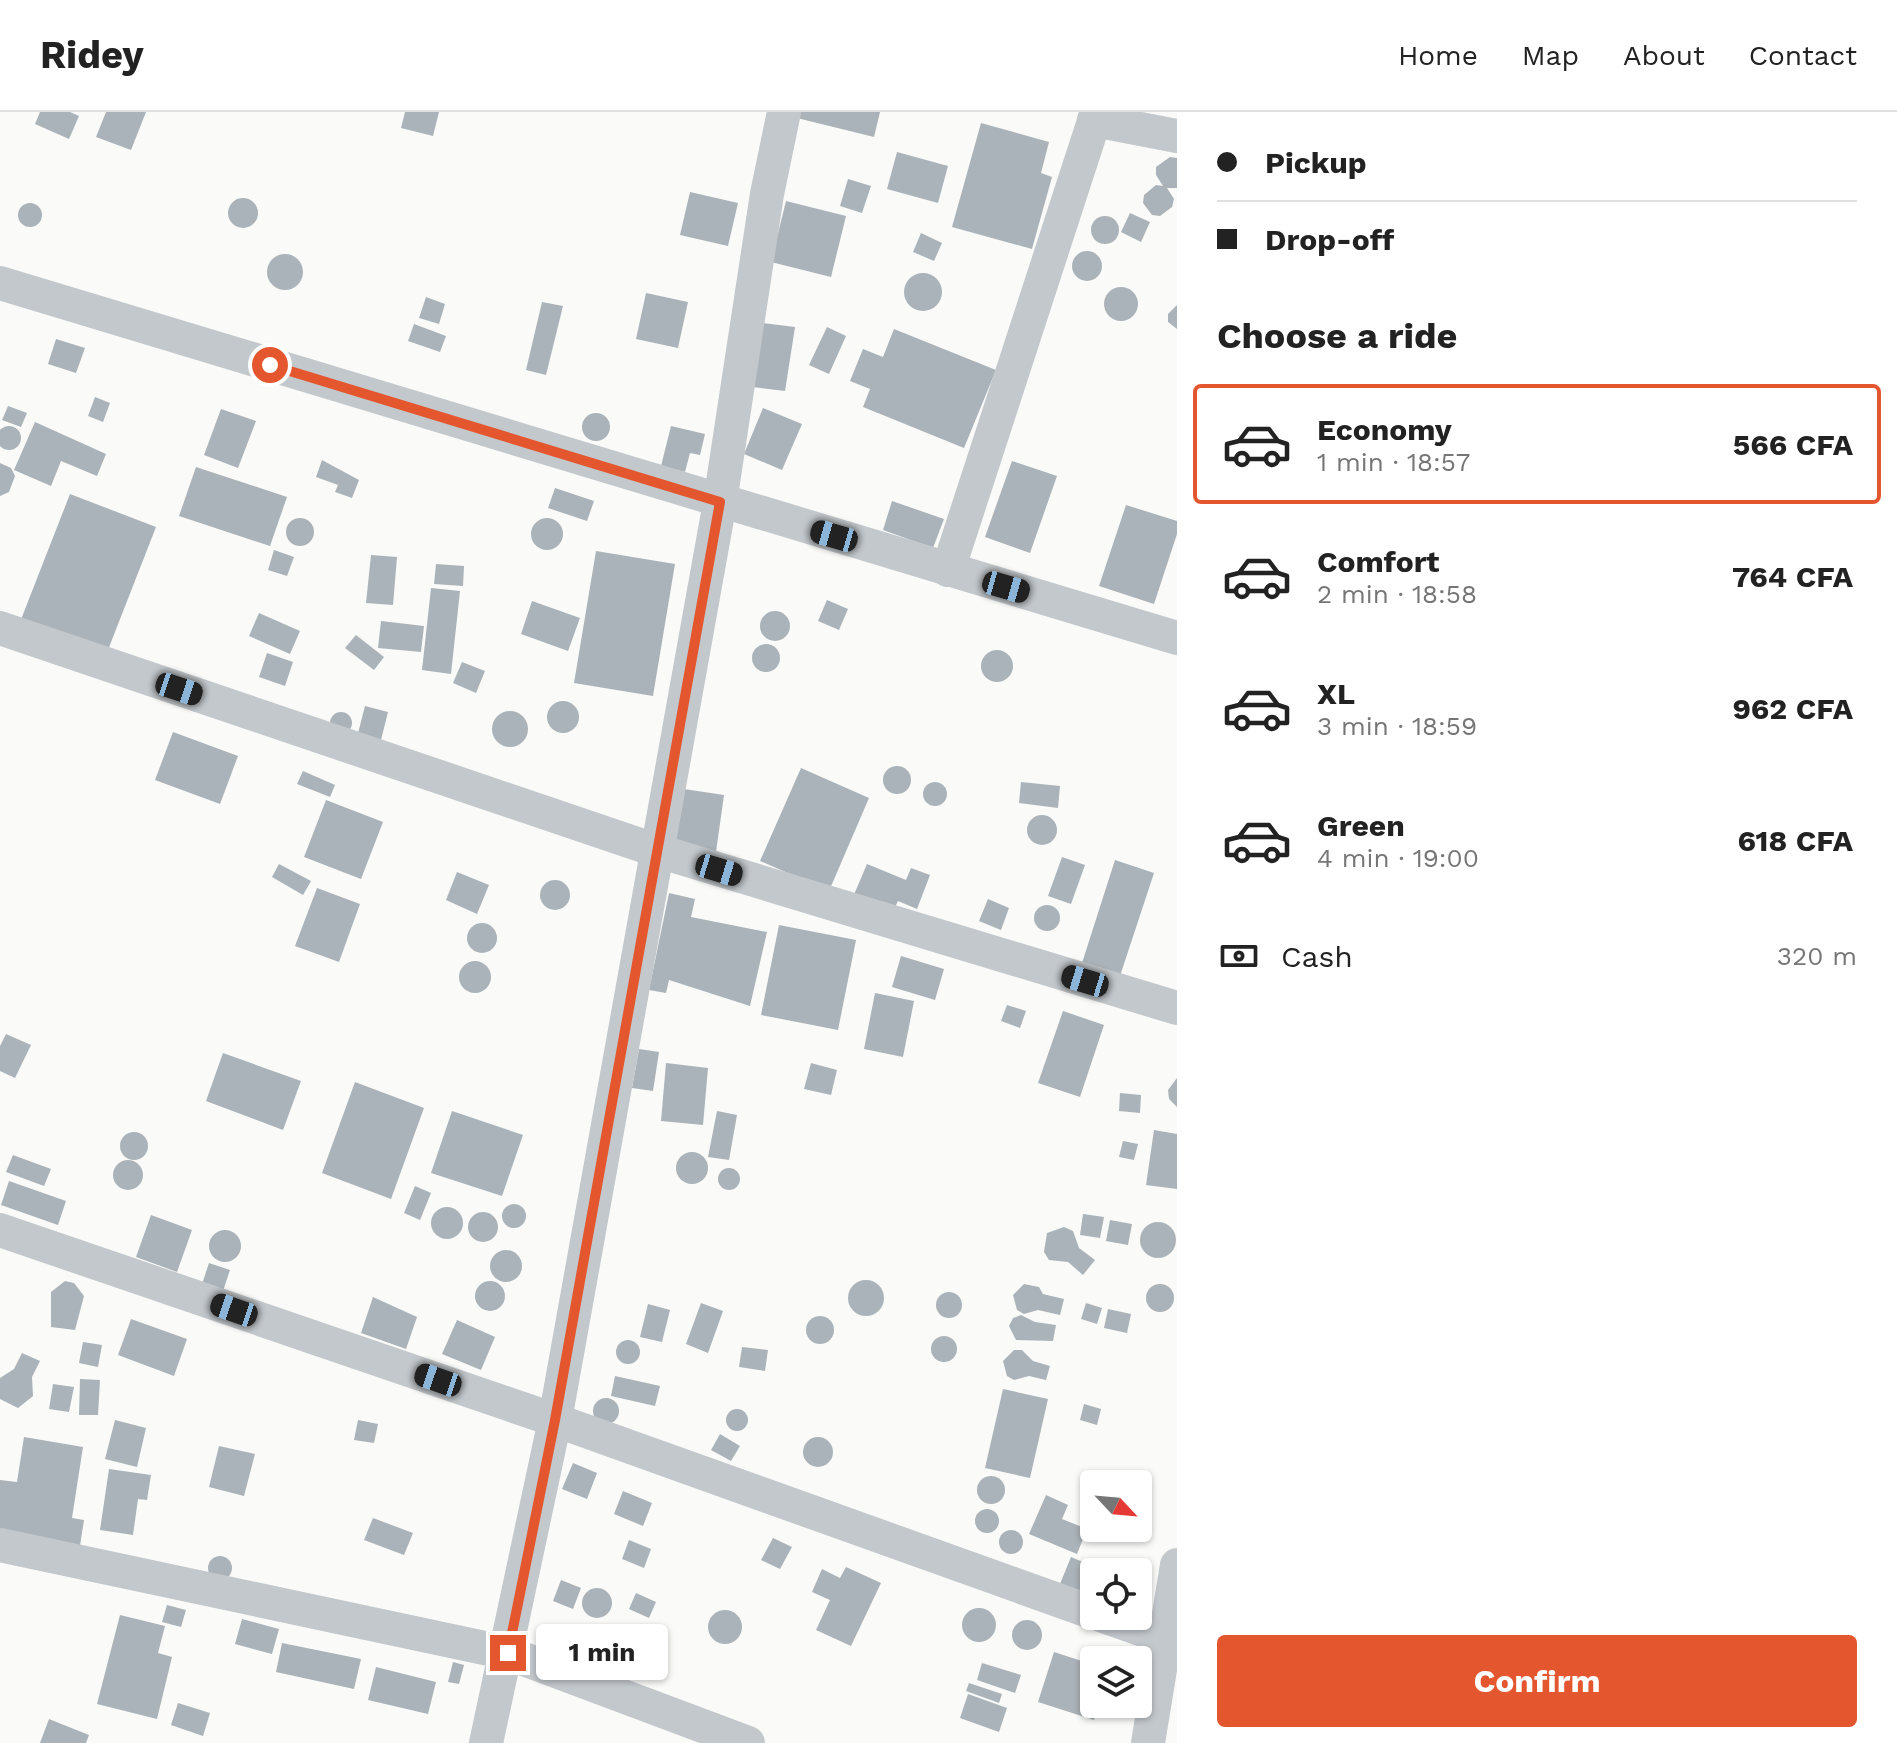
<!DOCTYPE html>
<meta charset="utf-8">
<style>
body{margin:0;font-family:"Work Sans",sans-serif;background:#f2f2f2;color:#222;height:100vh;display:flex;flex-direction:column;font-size:30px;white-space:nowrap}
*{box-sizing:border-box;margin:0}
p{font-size:26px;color:#767676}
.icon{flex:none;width:44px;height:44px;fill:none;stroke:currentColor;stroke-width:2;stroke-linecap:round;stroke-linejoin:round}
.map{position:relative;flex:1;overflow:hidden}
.drawer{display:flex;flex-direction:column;background:#fff;width:720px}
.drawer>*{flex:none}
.banner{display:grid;align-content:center;height:176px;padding:0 40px;background:#fff}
.needle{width:52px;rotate:116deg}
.fabs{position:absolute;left:1080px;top:1358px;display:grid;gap:16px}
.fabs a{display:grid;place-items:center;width:72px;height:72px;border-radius:8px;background:#fff;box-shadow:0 2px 6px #0004;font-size:40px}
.end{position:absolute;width:36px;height:36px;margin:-18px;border:10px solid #e4572e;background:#fff;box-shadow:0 0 0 4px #fff}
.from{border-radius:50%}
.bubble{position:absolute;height:56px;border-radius:8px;background:#fff;box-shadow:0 2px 6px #0004;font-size:26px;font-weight:700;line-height:56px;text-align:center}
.car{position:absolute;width:24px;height:48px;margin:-24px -12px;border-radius:10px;box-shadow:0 0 6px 2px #0007;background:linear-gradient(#222 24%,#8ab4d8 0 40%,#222 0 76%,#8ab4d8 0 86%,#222 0)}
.banner b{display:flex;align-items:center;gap:28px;height:76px;font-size:30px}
.banner b+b{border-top:2px solid #e0e0e0}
.banner i{width:20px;height:20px;background:#222}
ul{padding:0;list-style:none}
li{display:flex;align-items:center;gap:24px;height:120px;margin:0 16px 12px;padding:0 24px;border:4px solid transparent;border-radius:8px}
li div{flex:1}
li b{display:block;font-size:30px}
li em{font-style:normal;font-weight:700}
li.current{border-color:#e4572e}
li>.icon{width:72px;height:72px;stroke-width:1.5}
h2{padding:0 40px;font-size:36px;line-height:96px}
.pay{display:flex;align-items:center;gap:20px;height:88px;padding:0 40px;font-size:30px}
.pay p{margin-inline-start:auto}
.action{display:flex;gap:16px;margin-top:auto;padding:16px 40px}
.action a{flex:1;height:92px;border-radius:8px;background:#e4572e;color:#fff;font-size:32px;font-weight:700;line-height:92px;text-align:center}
header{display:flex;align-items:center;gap:48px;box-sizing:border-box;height:112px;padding:0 40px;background:#fff;border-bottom:2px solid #e0e0e0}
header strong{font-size:38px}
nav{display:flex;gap:44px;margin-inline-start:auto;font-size:28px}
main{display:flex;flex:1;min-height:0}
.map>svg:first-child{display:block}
.building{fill:#aab3b9}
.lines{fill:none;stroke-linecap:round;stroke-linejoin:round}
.minor{stroke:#c3c8cc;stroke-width:34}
.route{stroke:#e4572e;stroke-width:10}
</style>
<header>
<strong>Ridey</strong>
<nav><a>Home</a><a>Map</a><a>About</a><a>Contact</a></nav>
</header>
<main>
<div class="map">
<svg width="1177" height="1631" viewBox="0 0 1177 1631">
<rect width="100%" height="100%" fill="#fafaf8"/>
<g class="building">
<polygon points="40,0 70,0 79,4 69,27 35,12"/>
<polygon points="106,0 146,0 131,38 96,25"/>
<polygon points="405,0 439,0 433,24 401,16"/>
<polygon points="799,0 880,0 874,25 797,6"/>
<polygon points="981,11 1049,30 1041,61 1052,65 1032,137 952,115"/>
<polygon points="897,40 948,54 938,91 887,77"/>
<polygon points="1170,45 1177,46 1177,76 1167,76 1174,87 1172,95 1160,104 1152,103 1143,91 1144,83 1156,73 1163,74 1156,63 1156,55"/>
<polygon points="848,67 871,74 862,101 840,94"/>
<polygon points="690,80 738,91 728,134 680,123"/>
<circle cx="243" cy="101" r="15"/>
<polygon points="786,89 846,104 831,165 771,150"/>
<circle cx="30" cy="103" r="12"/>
<polygon points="1130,101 1150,110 1141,130 1121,120"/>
<circle cx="1105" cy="118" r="14"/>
<polygon points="921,121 942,131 934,149 913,140"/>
<circle cx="1087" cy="154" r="15"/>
<circle cx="285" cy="160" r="18"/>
<circle cx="923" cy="180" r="19"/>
<circle cx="1121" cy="192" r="17"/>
<polygon points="646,181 688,190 678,236 636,227"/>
<polygon points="426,185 445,192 439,212 419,206"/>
<polygon points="542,190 563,194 546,263 526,258"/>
<polygon points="1177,193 1177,217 1168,210 1168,202"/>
<polygon points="763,211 795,215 785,279 753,275"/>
<polygon points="414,212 446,224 440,240 408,229"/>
<polygon points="827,215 846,224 829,262 809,253"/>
<polygon points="894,217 996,258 964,336 863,295 870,277 850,269 863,237 883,245"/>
<polygon points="56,227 85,236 76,261 48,252"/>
<polygon points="95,285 110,291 103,310 88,304"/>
<polygon points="8,294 27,301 21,315 2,308"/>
<polygon points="763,296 802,312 782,358 744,342"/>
<polygon points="221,297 256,309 238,356 204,343"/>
<circle cx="596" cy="315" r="14"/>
<polygon points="35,310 106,342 97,364 61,349 51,374 14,358"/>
<polygon points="671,314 705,322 700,343 690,341 685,360 661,354"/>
<circle cx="9" cy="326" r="12"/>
<polygon points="322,348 359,368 352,386 335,380 338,373 316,365"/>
<polygon points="1012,349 1057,364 1030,441 985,425"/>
<polygon points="0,351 11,356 15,364 9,380 0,384"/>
<polygon points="196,355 287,385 270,434 179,404"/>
<polygon points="555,376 594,389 587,409 548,396"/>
<polygon points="70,382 156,415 106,543 20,510"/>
<polygon points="892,389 944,407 933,436 883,418"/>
<polygon points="1126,393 1177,409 1177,422 1154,492 1099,474"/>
<circle cx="300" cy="420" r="14"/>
<circle cx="547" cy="422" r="16"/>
<polygon points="274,438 294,445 287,464 268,458"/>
<polygon points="596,439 675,452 653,584 574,571"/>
<polygon points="371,443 397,445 393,493 366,491"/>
<polygon points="436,452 464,454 463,474 434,472"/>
<polygon points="431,476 460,479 451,562 422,558"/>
<polygon points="827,488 848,497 839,518 818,509"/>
<polygon points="532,489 580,506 568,539 521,522"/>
<circle cx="775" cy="514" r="15"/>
<polygon points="259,501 300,519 290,542 249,524"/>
<polygon points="381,509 424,514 421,540 378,536"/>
<polygon points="356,523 384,545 374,558 345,536"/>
<circle cx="766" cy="546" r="14"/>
<circle cx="997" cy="554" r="16"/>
<polygon points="267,541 293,550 285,574 259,565"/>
<polygon points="462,550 485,559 476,581 453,571"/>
<circle cx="563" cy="605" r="16"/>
<polygon points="365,594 388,600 379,636 356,629"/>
<circle cx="510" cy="617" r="18"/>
<circle cx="341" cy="611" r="11"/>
<polygon points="173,620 238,644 220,692 155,668"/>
<circle cx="897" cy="668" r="14"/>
<polygon points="801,656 869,686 829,779 760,749"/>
<polygon points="303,659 335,673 330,685 297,672"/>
<circle cx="935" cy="682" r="12"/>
<polygon points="1021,670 1060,674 1058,696 1019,691"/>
<polygon points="684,677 724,683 715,747 674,741"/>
<polygon points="326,688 383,710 361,767 304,745"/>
<circle cx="1042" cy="718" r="15"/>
<polygon points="1062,745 1085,753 1071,792 1048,784"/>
<polygon points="1115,748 1154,761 1120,864 1082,851"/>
<polygon points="279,752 311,769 303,783 272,765"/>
<polygon points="867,752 906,768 911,756 930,763 917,797 898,789 892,801 853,785"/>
<polygon points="457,760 489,773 477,802 446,788"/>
<circle cx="555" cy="783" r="15"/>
<polygon points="317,776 360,792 339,850 295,834"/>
<polygon points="669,781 695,787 691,805 767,820 750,894 669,868 666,881 649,878"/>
<polygon points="988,787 1009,796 1001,818 979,809"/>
<circle cx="1047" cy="806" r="13"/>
<circle cx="482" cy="826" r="15"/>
<polygon points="779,813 856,828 838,918 761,903"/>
<polygon points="901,844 944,857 935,888 892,875"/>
<circle cx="475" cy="865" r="16"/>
<polygon points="875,881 914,889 903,945 864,937"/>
<polygon points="1007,893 1026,899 1020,916 1001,909"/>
<polygon points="1063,899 1104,913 1080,985 1038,971"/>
<polygon points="6,922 31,933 15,966 0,959 0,934"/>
<polygon points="639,937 659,940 653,979 632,976"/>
<polygon points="223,941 301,969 283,1018 206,989"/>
<polygon points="666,951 708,956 703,1013 661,1009"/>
<polygon points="811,951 837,958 831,983 804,977"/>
<polygon points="1177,966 1177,995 1169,987 1168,978"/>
<polygon points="355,970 424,996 391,1087 322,1061"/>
<polygon points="1120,981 1141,983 1140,1001 1119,999"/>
<polygon points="452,999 523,1023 502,1084 431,1061"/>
<polygon points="717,999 737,1003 729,1048 708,1045"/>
<polygon points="1154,1018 1177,1022 1177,1077 1146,1073"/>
<circle cx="134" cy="1034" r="14"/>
<polygon points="1123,1029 1138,1032 1134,1048 1119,1045"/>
<circle cx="692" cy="1056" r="16"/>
<polygon points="13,1043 51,1057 44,1074 6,1060"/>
<circle cx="128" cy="1063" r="15"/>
<circle cx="729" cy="1067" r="11"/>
<polygon points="9,1069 66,1089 58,1113 1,1093"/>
<polygon points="415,1074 431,1081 420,1108 404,1101"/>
<circle cx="514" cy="1104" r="12"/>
<circle cx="447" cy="1111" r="16"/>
<circle cx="483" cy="1115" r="15"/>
<polygon points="1083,1102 1104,1105 1100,1126 1080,1123"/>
<polygon points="151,1103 192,1118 177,1160 136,1145"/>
<polygon points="1110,1108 1132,1112 1128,1133 1106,1129"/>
<circle cx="1158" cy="1128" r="18"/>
<polygon points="1064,1115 1073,1119 1079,1136 1095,1148 1083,1163 1068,1150 1049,1148 1044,1140 1047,1121"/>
<circle cx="225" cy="1134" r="16"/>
<circle cx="506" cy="1154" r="16"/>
<polygon points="209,1151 230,1158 223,1179 202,1172"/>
<circle cx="866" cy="1186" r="18"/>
<circle cx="490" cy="1184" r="15"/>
<polygon points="65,1169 74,1171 84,1184 75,1218 51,1215 51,1180"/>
<circle cx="1160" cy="1186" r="14"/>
<polygon points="1024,1172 1039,1175 1043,1182 1064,1187 1060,1203 1038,1198 1024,1202 1017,1198 1013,1183"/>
<circle cx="949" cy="1193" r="13"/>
<polygon points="373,1185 417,1205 406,1237 361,1221"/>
<polygon points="701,1191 723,1199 708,1241 686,1232"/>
<polygon points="1086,1191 1102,1196 1097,1212 1081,1207"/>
<polygon points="648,1192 670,1198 662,1230 640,1225"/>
<polygon points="1108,1197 1131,1202 1127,1221 1104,1216"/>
<polygon points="1021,1203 1035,1210 1056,1213 1053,1229 1016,1228 1009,1214 1013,1206"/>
<circle cx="820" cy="1218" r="14"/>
<polygon points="131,1207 187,1227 174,1264 118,1243"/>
<polygon points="457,1208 495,1225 481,1258 442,1242"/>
<circle cx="944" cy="1237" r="13"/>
<circle cx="628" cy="1240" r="12"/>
<polygon points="83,1230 102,1233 98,1255 79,1251"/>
<polygon points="742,1235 768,1238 765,1259 739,1255"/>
<polygon points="1014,1238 1022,1238 1033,1249 1050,1254 1046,1268 1029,1264 1014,1268 1007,1264 1003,1249"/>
<polygon points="22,1241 40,1249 32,1265 33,1284 18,1296 0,1287 0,1266 14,1257"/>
<polygon points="615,1264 660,1274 655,1294 611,1284"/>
<polygon points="80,1267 100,1268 98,1303 79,1303"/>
<polygon points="53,1272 74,1275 69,1300 49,1297"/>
<polygon points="1003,1277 1048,1287 1030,1366 985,1356"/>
<circle cx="606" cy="1299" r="13"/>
<polygon points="1084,1292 1101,1297 1097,1313 1080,1308"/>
<circle cx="737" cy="1308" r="11"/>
<polygon points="115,1308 146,1316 137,1355 105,1347"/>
<polygon points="358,1308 378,1312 374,1331 354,1328"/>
<polygon points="720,1322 740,1334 731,1349 711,1338"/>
<circle cx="818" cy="1340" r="15"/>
<polygon points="24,1325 83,1335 72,1406 84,1408 80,1434 0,1422 0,1368 17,1370"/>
<polygon points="219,1334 255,1342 244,1384 209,1375"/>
<polygon points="573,1351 597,1361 587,1387 562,1377"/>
<polygon points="109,1357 151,1363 147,1388 138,1387 133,1423 100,1418"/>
<circle cx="991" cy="1378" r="14"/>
<polygon points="623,1379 652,1391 643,1414 614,1402"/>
<polygon points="1046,1383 1068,1393 1062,1407 1087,1417 1077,1442 1029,1422"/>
<circle cx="987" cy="1409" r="12"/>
<polygon points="373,1406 413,1421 404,1443 364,1428"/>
<circle cx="1011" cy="1430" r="12"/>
<polygon points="773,1426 792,1435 780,1457 761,1448"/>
<polygon points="629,1428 651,1437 644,1456 622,1447"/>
<circle cx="220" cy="1456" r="12"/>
<polygon points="1071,1445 1107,1460 1094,1460 1094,1486 1060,1472"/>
<polygon points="846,1455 881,1471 851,1534 816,1518 830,1488 812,1480 822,1457 840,1466"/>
<polygon points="561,1468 581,1476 573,1497 553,1489"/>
<circle cx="597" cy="1491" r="15"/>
<polygon points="636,1481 656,1490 649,1506 629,1497"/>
<polygon points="167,1493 186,1498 181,1515 162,1510"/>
<circle cx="979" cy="1513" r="17"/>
<circle cx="725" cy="1515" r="17"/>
<polygon points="120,1503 165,1514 158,1541 172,1545 157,1607 97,1592"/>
<polygon points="242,1507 279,1517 272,1542 235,1532"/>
<circle cx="1027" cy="1523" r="15"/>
<polygon points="282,1531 361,1547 354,1577 276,1560"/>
<polygon points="1054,1540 1094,1553 1094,1592 1099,1592 1094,1608 1038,1590"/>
<polygon points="453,1550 464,1553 459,1572 448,1570"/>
<polygon points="982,1551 1021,1563 1015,1581 977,1568"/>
<polygon points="376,1555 436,1570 428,1602 368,1588"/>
<polygon points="969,1571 1002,1582 999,1591 966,1579"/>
<polygon points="968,1582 1007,1596 999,1620 960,1606"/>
<polygon points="178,1591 210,1601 203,1624 171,1613"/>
<polygon points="49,1607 89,1623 86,1631 40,1631"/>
</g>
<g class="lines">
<g class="minor">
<polyline points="1094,8 1177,24"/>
<polyline points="0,171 1177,526"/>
<polyline points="948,458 1097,0"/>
<polyline points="0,516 658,739 1177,896"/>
<polyline points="0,1118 555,1308 1094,1501"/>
<polyline points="0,1433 508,1541 748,1631"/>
<polyline points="1103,1504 1177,1530"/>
<polyline points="486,1631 555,1308 720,390 767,82 784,0"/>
<polyline points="1148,1631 1177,1453"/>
</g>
</g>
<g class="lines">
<polyline class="route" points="270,253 720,390 555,1308 508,1541"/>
</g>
</svg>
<div class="fabs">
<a><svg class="needle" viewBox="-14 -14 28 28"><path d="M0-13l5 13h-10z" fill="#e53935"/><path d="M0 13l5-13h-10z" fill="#767676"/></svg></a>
<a><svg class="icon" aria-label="locate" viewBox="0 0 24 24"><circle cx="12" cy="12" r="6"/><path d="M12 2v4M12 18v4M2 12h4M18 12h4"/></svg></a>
<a><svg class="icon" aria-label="layers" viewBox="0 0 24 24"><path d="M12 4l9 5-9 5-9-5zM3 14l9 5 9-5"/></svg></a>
</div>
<i class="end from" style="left:270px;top:253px"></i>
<i class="end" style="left:508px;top:1541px"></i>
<div class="bubble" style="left:536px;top:1512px;width:132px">1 min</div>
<i class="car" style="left:834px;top:424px;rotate:286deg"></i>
<i class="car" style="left:1006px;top:475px;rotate:106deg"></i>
<i class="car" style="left:179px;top:577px;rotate:108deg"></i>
<i class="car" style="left:719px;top:758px;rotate:107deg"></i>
<i class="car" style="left:1085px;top:869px;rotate:287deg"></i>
<i class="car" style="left:234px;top:1198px;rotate:289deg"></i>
<i class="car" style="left:438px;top:1268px;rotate:289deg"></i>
</div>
<section class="drawer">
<div class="banner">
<b><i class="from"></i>Pickup</b>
<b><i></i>Drop-off</b>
</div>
<h2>Choose a ride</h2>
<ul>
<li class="current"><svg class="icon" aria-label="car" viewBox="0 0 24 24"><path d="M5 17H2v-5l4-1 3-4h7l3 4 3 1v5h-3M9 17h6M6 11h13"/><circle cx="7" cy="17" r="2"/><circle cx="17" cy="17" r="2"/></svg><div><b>Economy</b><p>1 min · 18:57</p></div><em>566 CFA</em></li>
<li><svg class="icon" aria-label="car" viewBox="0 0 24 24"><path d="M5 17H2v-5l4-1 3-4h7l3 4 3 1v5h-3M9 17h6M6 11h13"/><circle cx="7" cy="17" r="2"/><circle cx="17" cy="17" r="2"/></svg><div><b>Comfort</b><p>2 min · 18:58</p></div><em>764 CFA</em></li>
<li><svg class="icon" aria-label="car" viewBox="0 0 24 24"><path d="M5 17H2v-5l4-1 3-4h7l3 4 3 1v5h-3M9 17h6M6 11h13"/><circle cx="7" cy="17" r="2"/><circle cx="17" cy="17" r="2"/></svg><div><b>XL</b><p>3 min · 18:59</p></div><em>962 CFA</em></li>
<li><svg class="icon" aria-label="car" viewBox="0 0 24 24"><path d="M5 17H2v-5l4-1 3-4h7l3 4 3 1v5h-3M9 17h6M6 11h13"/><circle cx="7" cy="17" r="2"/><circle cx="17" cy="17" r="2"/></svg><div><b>Green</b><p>4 min · 19:00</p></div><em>618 CFA</em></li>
</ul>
<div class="pay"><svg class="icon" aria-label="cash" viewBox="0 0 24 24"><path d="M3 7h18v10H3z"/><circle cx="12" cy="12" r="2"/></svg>Cash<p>320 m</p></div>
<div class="action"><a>Confirm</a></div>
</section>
</main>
